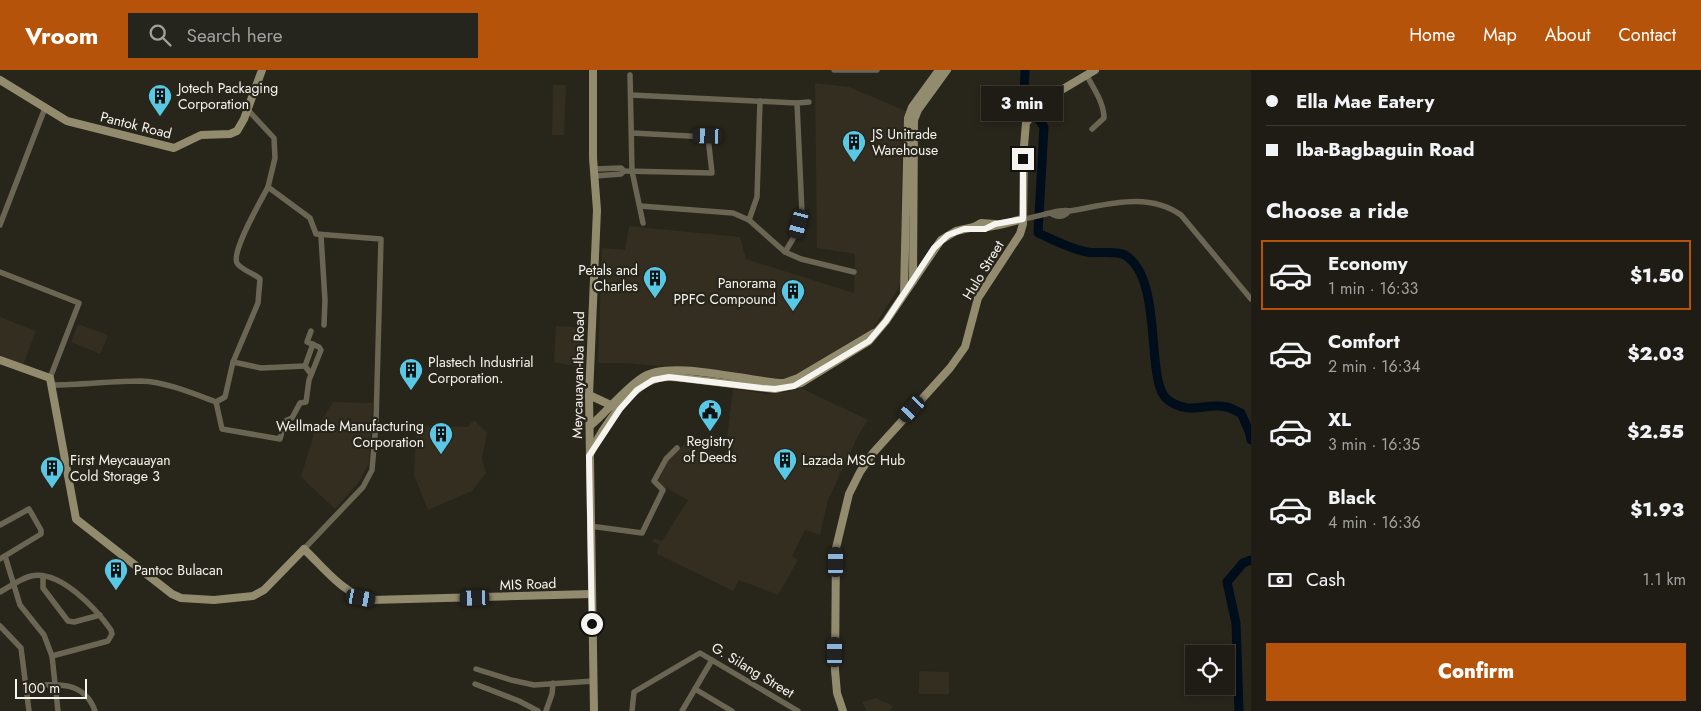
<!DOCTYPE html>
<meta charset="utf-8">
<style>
body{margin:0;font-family:Jost,sans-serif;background:#26251d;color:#f1f3f6;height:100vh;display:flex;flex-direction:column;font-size:19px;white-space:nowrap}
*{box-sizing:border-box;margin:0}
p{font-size:16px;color:#a1a1a0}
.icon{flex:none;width:28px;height:28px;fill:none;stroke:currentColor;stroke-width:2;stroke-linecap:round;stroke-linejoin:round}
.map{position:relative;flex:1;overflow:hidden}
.panel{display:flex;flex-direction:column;background:#1e1c14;width:450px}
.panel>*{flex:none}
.hud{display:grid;align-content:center;height:110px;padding:0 15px;background:#1e1c14}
.controls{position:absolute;left:1185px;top:575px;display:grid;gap:10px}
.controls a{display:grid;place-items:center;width:50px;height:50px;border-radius:0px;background:#1e1c14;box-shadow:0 2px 8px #0003,0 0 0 1px #3c3a34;font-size:25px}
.scale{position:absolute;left:15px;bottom:12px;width:72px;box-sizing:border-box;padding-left:5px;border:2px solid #f6f4ee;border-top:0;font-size:14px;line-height:18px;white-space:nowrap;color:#f6f4ee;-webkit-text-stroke:4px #28251b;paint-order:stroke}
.end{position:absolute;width:22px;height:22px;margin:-11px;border:6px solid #f6f4ee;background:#111;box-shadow:0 0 0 2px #111}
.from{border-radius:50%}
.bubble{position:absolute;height:35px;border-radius:0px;background:#1e1c14;box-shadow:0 2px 8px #0003,0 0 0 1px #3c3a34;font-size:16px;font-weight:800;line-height:35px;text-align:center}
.car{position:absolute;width:15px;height:30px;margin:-15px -8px;border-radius:6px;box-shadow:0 0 4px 1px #0007;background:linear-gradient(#222 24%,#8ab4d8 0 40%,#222 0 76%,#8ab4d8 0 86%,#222 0)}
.hud b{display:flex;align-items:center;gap:18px;height:48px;font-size:19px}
.hud b+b{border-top:1px solid #3c3a34}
.hud i{width:12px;height:12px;background:#f1f3f6}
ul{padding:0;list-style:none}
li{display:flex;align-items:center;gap:15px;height:70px;margin:0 10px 8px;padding:0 5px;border:2px solid transparent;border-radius:0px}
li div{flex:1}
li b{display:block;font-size:19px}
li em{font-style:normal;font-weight:800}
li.current{border-color:#b45309}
li>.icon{width:45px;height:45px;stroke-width:1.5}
h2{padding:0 15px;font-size:22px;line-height:60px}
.pay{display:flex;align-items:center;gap:12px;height:55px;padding:0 15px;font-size:19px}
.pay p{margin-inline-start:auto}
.button{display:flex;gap:10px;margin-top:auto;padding:10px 15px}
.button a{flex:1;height:58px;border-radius:0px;background:#b45309;color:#fff;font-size:20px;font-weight:800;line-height:58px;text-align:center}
header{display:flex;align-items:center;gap:30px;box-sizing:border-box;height:70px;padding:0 25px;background:#b45309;color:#fff}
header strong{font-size:24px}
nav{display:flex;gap:28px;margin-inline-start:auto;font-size:18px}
.search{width:350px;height:45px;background:#26251d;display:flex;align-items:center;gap:12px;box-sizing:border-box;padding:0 18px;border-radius:0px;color:#a1a1a0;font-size:19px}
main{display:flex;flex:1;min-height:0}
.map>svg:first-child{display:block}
.built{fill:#332e1f}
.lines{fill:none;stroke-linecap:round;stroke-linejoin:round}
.river{stroke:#000d1a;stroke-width:9}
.street{stroke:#6b6654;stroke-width:5.5}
.secondary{stroke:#938b6e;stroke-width:8}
.route{stroke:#f6f4ee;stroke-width:6}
.labels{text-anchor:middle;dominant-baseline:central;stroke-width:4.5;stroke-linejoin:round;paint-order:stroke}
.poi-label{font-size:14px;fill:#f6f4ee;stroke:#28251b;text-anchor:start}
.street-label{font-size:14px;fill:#f6f4ee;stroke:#28251b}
</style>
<header>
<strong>Vroom</strong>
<div class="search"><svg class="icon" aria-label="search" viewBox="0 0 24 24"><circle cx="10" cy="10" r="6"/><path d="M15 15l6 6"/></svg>Search here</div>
<nav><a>Home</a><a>Map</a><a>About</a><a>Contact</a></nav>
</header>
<main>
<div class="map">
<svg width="1251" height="641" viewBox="0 0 1251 641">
<rect width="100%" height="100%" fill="#28251b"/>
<g class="built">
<polygon points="815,13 849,17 906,41 902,67 901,208 898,219 872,260 800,303 783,309 627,293 598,293 602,178 625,180 629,156 740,167 746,189 854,223 855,184 817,178"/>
<polygon points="553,15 566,15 564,65 552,65"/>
<polygon points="0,247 36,261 23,295 0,286"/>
<polygon points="78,254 108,265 100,284 71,272"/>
<polygon points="556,256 584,258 585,298 554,292"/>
<polygon points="801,318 868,350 859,364 828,430 820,465 805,460 792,486 798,490 778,525 739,510 733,521 657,484 659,475 652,471 654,468 662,471 688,430 656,412 667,389 683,375 725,385 733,319 767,324 786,322"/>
<polygon points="333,332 373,333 369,393 359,412 335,439 301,407 314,363"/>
<polygon points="474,350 487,363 482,389 486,403 472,421 428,440 414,405 416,355 467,357"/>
<polygon points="919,601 949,602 949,624 919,624"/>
<polygon points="876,628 893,636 890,641 867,641 862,632"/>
</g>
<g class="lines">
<g class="river">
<polyline points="1025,0 1024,28 1032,41"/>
<path d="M1035,44l9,13 -6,106c16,7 32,16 49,19 11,2 29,-2 38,3 40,25 19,128 43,145 22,16 37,2 59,7 4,1 9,4 14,6l8,18 2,9"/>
<polyline points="1239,641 1236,553 1227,512 1243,493 1251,490"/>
</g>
<g class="street">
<polyline points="834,0 877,0"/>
<polyline points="630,5 632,101 643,153"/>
<path d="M1087,6c7,13 17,27 17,42l-12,11"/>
<polyline points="631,25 797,33 802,143 796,164 785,182"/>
<polyline points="797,33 809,32"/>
<polyline points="248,40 274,68 275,88 268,117 310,148 316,164 381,169 376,353 372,400 363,417 304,479"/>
<polyline points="595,99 621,98 624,101 712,103 708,67 632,63"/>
<polyline points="595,106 621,104 624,101"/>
<polyline points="640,136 733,143 749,150 785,182 801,189 854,202"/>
<path d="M1052,144c7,4 12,3 17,-3 38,-6 78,-20 112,4l70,84"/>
<path d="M1023,149c11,-1 40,-11 46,-8"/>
<polyline points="749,150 757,127 760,31"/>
<polyline points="0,155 45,38"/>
<polyline points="321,166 325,230 324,255"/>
<polyline points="0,202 79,233 50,308"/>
<polyline points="233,292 261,298 305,296"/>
<polyline points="311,304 305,296 313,274"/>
<path d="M51,315c30,0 60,-4 90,-4 25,1 51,12 75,21l9,-5 8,-35 25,-59 2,-24c-6,-6 -19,-9 -23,-16 -6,-12 25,-64 31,-76"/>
<polyline points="216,332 222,359 280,369 285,351 292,348 300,333 306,332 309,310 321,280 319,277 307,272 311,261"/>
<polyline points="0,455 29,439 41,460 41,464 0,489"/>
<polyline points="590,456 642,463 663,420 654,411 666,389 677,378"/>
<polyline points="5,486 20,535 44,565 52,586 58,641"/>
<polyline points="43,506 43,518 68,551 74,552 100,545"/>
<path d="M0,522c9,-5 20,-13 31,-16 29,-7 66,34 80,54l1,4 -4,7 -56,15"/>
<polyline points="0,556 21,578 29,641"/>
<polyline points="476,599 511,610 534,615 594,611"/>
<polyline points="475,614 519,631 538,641"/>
<path d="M26,616c27,-2 58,-7 69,25"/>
<polyline points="695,619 732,641"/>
<polyline points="546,641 552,624 553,613"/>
<polyline points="632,641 634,622 700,583 798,641"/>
<polyline points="682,641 712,590"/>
</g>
<g class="secondary">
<polyline points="593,0 593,88 597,140 589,325 594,641"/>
<polyline points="0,10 67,51 174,78 201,65 230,64 237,61 244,49 262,0"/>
<path d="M974,157c11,3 36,-5 49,-8"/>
<polyline points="913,211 914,50 918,40 947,0"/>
<polyline points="904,223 908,48 912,37 939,0"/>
<path d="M0,290l50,18 26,141 96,75 9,4 33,2 39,-4 11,-6 40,-41c19,18 40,46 67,51l220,-6"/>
<polyline points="589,325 615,337"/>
<path d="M590,356c18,-15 33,-36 53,-49 28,-18 106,5 141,6l14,-5 76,-45"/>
<path d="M590,384c11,-24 42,-71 69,-76 8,-2 16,-1 24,0l92,11 26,-6 68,-42 17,-20 55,-81 15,-9 18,-4 7,-4 14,1"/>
<polyline points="843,641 837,623 835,600 836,478 849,424 860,402 873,383 950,298 965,277 978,228 1020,164 1023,154 1024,76 1026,53 1032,45 1058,22 1095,0"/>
</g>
</g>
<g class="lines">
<polyline class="route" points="592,554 589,386 620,339 637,320 653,310 669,307 762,318 775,319 794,316 869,271 886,251 934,178 948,165 964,159 985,159 995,154 1023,149 1023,89"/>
</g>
<defs>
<g id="building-pin" transform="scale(1.25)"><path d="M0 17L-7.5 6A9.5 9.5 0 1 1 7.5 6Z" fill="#58c8e4" stroke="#28251b"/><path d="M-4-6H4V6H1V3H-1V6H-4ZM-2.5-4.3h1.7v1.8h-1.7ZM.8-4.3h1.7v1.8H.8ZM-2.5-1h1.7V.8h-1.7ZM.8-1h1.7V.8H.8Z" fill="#111"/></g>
<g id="civic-pin" transform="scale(1.25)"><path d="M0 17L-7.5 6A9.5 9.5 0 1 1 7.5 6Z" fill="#58c8e4" stroke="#28251b"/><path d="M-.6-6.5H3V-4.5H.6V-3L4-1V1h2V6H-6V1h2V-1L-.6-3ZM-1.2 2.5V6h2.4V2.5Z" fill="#111"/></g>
</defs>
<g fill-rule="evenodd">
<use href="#building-pin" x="160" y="26"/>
<use href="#building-pin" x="854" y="72"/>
<use href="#building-pin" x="655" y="208"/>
<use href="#building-pin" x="793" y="221"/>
<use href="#building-pin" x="411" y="300"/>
<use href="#civic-pin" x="710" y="341"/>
<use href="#building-pin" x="441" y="364"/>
<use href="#building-pin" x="785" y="390"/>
<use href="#building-pin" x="52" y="398"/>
<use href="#building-pin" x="116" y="500"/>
</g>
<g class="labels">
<g class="poi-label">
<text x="178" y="18">Jotech Packaging<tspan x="178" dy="16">Corporation</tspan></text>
<text x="872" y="64">JS Unitrade<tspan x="872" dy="16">Warehouse</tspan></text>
<text x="638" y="200" text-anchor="end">Petals and<tspan x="638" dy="16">Charles</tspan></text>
<text x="776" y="213" text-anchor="end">Panorama<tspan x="776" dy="16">PPFC Compound</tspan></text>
<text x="428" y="292">Plastech Industrial<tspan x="428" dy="16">Corporation.</tspan></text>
<text x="424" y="356" text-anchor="end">Wellmade Manufacturing<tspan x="424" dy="16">Corporation</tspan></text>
<text x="710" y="371" text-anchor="middle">Registry<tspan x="710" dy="16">of Deeds</tspan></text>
<text x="70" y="390">First Meycauayan<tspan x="70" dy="16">Cold Storage 3</tspan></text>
<text x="802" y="390">Lazada MSC Hub</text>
<text x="134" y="500">Pantoc Bulacan</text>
</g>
<g class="street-label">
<text transform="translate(136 55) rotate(14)">Pantok Road</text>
<text transform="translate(983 200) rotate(-59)">Hulo Street</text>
<text transform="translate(578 305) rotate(-89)">Meycauayan-Iba Road</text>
<text transform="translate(528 514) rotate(-2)">MIS Road</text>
<text transform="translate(753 600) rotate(31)">G. Silang Street</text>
</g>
</g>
</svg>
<div class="controls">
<a><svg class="icon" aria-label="locate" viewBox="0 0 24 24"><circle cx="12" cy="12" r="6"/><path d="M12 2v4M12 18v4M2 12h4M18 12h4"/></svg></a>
</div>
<div class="scale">100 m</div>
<i class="end from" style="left:592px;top:554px"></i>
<i class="end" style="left:1023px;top:89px"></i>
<div class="bubble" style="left:981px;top:16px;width:82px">3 min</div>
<i class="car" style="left:708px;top:66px;rotate:272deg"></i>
<i class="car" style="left:799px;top:154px;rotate:195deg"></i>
<i class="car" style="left:912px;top:339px;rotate:223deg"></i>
<i class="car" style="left:836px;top:492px;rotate:0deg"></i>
<i class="car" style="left:361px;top:528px;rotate:100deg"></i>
<i class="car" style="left:475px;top:528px;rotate:268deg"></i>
<i class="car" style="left:835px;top:582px;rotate:0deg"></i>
</div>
<section class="panel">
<div class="hud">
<b><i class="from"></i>Ella Mae Eatery</b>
<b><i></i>Iba-Bagbaguin Road</b>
</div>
<h2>Choose a ride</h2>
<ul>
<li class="current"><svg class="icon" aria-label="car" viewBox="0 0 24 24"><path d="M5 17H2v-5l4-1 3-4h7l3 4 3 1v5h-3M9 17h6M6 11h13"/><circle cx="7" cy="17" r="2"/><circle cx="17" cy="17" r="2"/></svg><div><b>Economy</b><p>1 min · 16:33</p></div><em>$1.50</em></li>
<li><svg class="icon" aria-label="car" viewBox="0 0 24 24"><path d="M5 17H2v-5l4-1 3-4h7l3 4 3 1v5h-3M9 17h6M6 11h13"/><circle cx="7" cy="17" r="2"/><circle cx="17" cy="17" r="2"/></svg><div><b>Comfort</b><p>2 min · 16:34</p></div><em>$2.03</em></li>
<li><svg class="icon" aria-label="car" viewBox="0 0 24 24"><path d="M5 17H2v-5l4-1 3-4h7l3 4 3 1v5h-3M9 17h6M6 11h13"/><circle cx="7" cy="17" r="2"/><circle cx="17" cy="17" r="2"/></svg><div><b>XL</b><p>3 min · 16:35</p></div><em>$2.55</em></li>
<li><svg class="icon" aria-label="car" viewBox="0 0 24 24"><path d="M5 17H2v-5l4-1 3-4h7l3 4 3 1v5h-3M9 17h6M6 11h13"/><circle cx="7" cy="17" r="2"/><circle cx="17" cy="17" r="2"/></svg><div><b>Black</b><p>4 min · 16:36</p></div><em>$1.93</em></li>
</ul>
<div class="pay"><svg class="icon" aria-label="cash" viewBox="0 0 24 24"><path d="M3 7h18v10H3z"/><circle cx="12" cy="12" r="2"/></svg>Cash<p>1.1 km</p></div>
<div class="button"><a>Confirm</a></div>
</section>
</main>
